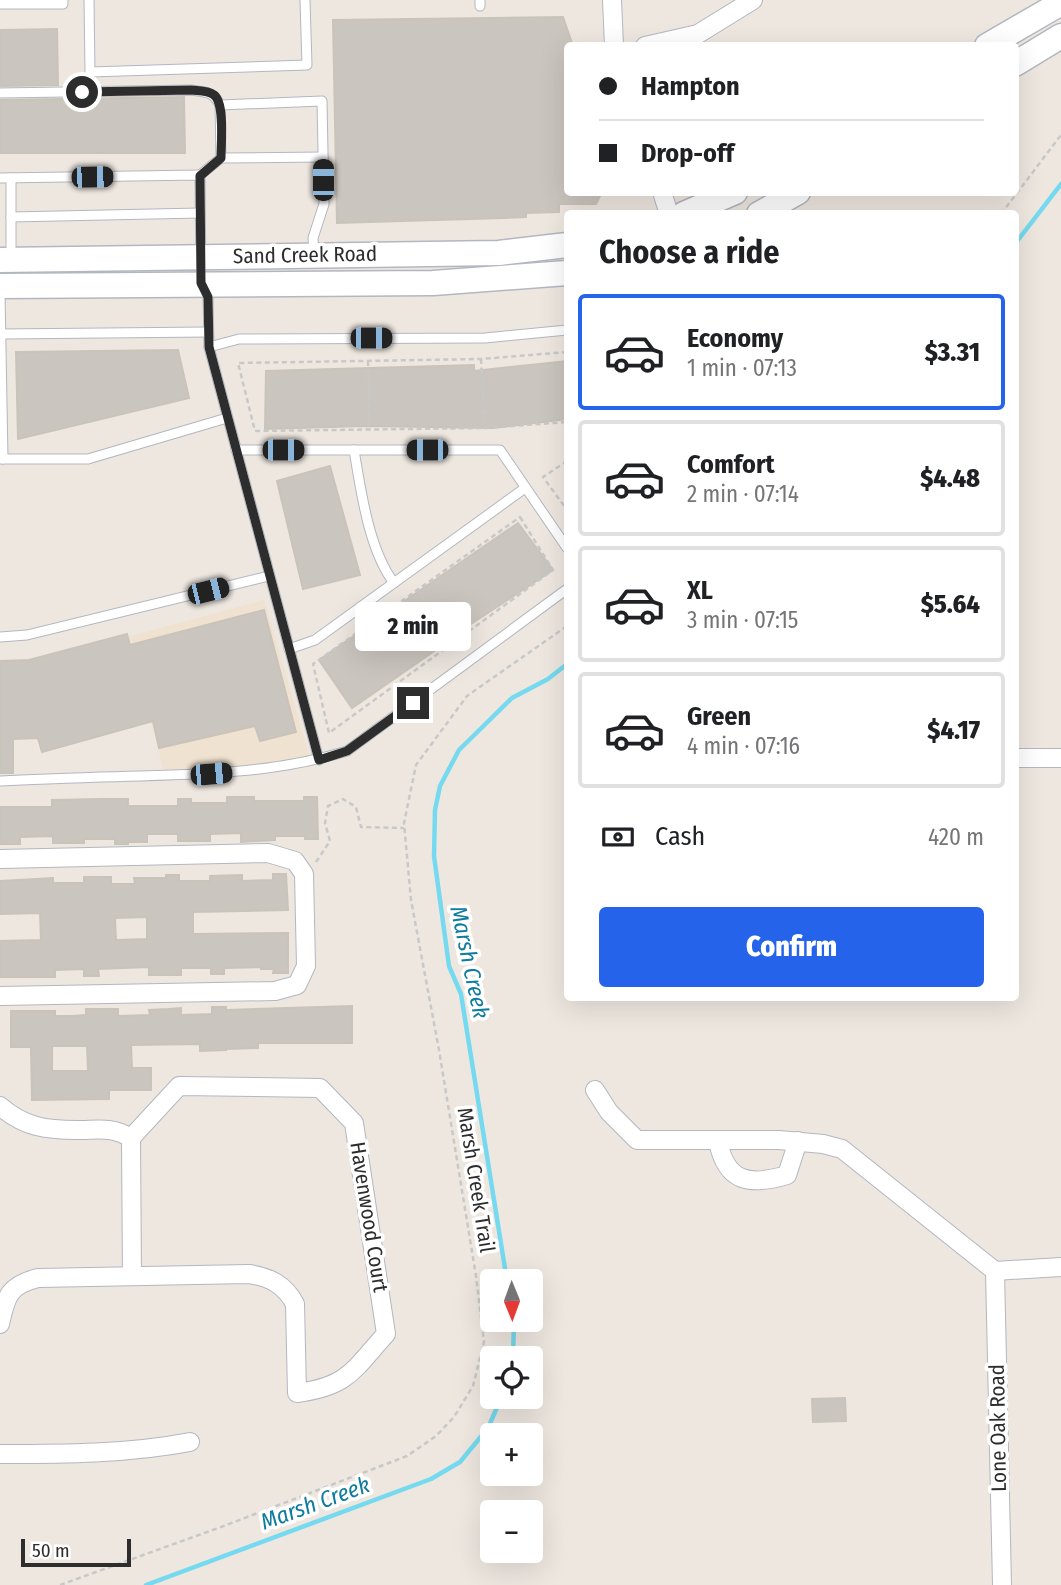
<!DOCTYPE html>
<meta charset="utf-8">
<style>
body{margin:0;font-family:"Fira Sans Condensed",sans-serif;background:#f6f6f6;color:#202124;height:100vh;display:flex;flex-direction:column;font-size:26px;white-space:nowrap}
*{box-sizing:border-box;margin:0}
p{font-size:23px;color:#757577}
.icon{flex:none;width:38px;height:38px;fill:none;stroke:currentColor;stroke-width:2;stroke-linecap:round;stroke-linejoin:round}
.map{position:relative;flex:1;overflow:hidden}
.drawer{position:absolute;left:564px;top:210px;width:455px;height:791px;display:flex;flex-direction:column;background:#fff;border-radius:7px;box-shadow:0 7px 28px #0002}
.drawer>*{flex:none}
.hud{position:absolute;left:564px;top:42px;width:455px;height:154px;border-radius:7px;box-shadow:0 7px 28px #0002;display:grid;align-content:center;height:154px;padding:0 35px;background:#fff}
.needle{width:46px;rotate:179deg}
.tools{position:absolute;left:480px;top:1269px;display:grid;gap:14px}
.tools a{display:grid;place-items:center;width:63px;height:63px;border-radius:7px;background:#fff;box-shadow:0 7px 28px #0002;font-size:35px}
.scale{position:absolute;left:21px;bottom:18px;width:110px;box-sizing:border-box;padding-left:7px;border:4px solid #2d2d2d;border-top:0;font-size:19px;line-height:24px;white-space:nowrap;color:#2d2d2d;-webkit-text-stroke:5px #fff;paint-order:stroke}
.end{position:absolute;width:32px;height:32px;margin:-16px;border:9px solid #2d2d2d;background:#fff;box-shadow:0 0 0 4px #fff}
.from{border-radius:50%}
.bubble{position:absolute;height:49px;border-radius:7px;background:#fff;box-shadow:0 7px 28px #0002;font-size:23px;font-weight:800;line-height:49px;text-align:center}
.car{position:absolute;width:21px;height:42px;margin:-21px -10px;border-radius:9px;box-shadow:0 0 5px 2px #0007;background:linear-gradient(#222 24%,#8ab4d8 0 40%,#222 0 76%,#8ab4d8 0 86%,#222 0)}
.hud b{display:flex;align-items:center;gap:24px;height:66px;font-size:26px}
.hud b+b{border-top:2px solid #e0e0e0}
.hud i{width:18px;height:18px;background:#202124}
ul{padding:0;list-style:none}
li{display:flex;align-items:center;gap:21px;height:116px;margin:0 14px 10px;padding:0 21px;border:4px solid #e0e0e0;border-radius:7px}
li div{flex:1}
li b{display:block;font-size:26px}
li em{font-style:normal;font-weight:800}
li.active{border-color:#2563eb}
li>.icon{width:63px;height:63px;stroke-width:1.5}
h2{padding:0 35px;font-size:32px;line-height:84px}
.pay{display:flex;align-items:center;gap:18px;height:77px;padding:0 35px;font-size:26px}
.pay p{margin-inline-start:auto}
.button{display:flex;gap:14px;margin-top:auto;padding:14px 35px}
.button a{flex:1;height:80px;border-radius:7px;background:#2563eb;color:#fff;font-size:28px;font-weight:800;line-height:80px;text-align:center}
.map>svg:first-child{display:block}
.education{fill:#efe2d0}
.lines{fill:none;stroke-linecap:round;stroke-linejoin:round}
.stream{stroke:#75daef;stroke-width:4.5}
.building{fill:#cac5be;stroke:#cac3b9;stroke-width:2;fill-rule:evenodd}
.service-casing{stroke:#b3b7c0;stroke-width:11}
.minor-casing{stroke:#b3b7c0;stroke-width:20}
.secondary-casing{stroke:#b3b7c0;stroke-width:27}
.path{stroke:#c8c8c8;stroke-width:2.5;stroke-dasharray:5 3.5;stroke-linecap:butt}
.service{stroke:#fff;stroke-width:9}
.minor{stroke:#fff;stroke-width:18}
.secondary{stroke:#fff;stroke-width:24}
.route{stroke:#2d2d2d;stroke-width:9}
.labels{text-anchor:middle;dominant-baseline:central;stroke-width:7;stroke-linejoin:round;paint-order:stroke}
.street-label{font-size:21px;fill:#2d2d2d;stroke:#fff}
.water-label{font-size:23px;font-style:italic;fill:#0e7ba0;stroke:#fff}
</style>
<div class="map">
<svg width="1061" height="1585" viewBox="0 0 1061 1585">
<rect width="100%" height="100%" fill="#eee7e0"/>
<polygon class="education" points="264,600 310,757 249,769 166,781 130,636"/>
<g class="lines">
<g class="stream">
<polyline points="1015,244 1061,184"/>
<polyline points="507,1281 461,994 449,966 434,856 435,810 440,786 459,750 512,698 548,679 567,664"/>
<polyline points="513,1358 514,1320"/>
<polyline points="146,1585 431,1479 460,1462 488,1428 502,1396"/>
</g>
</g>
<g class="building">
<polygon points="563,17 573,46 567,46 567,192 602,192 596,204 559,204 559,212 526,213 526,217 504,218 337,223 333,20"/>
<polygon points="57,29 58,85 0,86 0,30"/>
<polygon points="184,97 185,153 0,153 0,100"/>
<polygon points="178,350 189,398 18,439 16,352"/>
<polygon points="567,361 567,419 493,428 364,426 265,429 266,371 474,365 474,371"/>
<polygon points="330,466 360,575 303,589 277,481"/>
<polygon points="518,523 553,570 445,641 446,643 352,708 319,660"/>
<polygon points="264,610 296,732 260,741 255,726 159,748 153,721 42,752 38,738 13,739 13,773 0,773 0,661 29,660 127,634 130,645"/>
<polygon points="227,797 254,797 254,801 304,801 304,797 317,797 318,839 305,839 305,836 275,836 275,840 241,842 241,833 210,834 210,841 178,841 178,834 147,834 147,842 128,842 128,844 115,844 115,839 84,839 84,843 53,843 53,836 20,837 20,844 0,844 0,807 52,807 52,800 102,799 128,799 128,806 178,806 178,799 191,799 191,803 227,803"/>
<path d="M273,874h13l2,36 -95,2v22l95,-1v40h-15l1,-4h-13v-2l-37,1v6h-13v-6h-30v7h-32v-8l-51,2 1,7h-15v-7l-29,1v7h-55v-36l41,-1 -1,-27 -40,1v-33l53,-3v5h31v-6h27v7h24l-1,-6h32v-3h13v6h31v-5l32,-1v6l31,-1zM147,917v22l-31,1 -1,-22z"/>
<path d="M352,1006v37h-94v5l-32,1v1l-26,1v-7l-69,1 1,23h19v22h-42v9l-77,1 -1,-53h-20v-36h44v5h16l15,-1v-6h32v7l32,-1 -1,-5 19,-1 13,-1v7l31,-1v-7h14v3zM52,1046h35l1,25h-36z"/>
<polygon points="845,1398 846,1421 813,1422 812,1399"/>
</g>
<g class="lines">
<g class="service-casing">
<g id="service">
<polyline points="89,0 90,72 307,65 305,0"/>
<polyline points="480,0 480,6"/>
<polyline points="0,4 63,4 63,0"/>
<path d="M0,93l191,-3c14,2 22,1 29,15"/>
<polyline points="221,158 323,157"/>
<polyline points="200,175 221,158 220,105 322,101 324,204 313,238 314,253"/>
<polyline points="0,178 200,175 201,283 208,297 209,347 319,760"/>
<polyline points="11,178 11,257"/>
<polyline points="11,217 200,213"/>
<polyline points="0,292 3,459"/>
<polyline points="1,334 208,332"/>
<polyline points="209,347 239,339 485,338 567,330"/>
<polyline points="236,450 500,450 567,548"/>
<path d="M354,450c7,42 15,100 40,133"/>
<polyline points="0,459 88,459 227,418"/>
<polyline points="0,637 27,635 269,576"/>
<polyline points="289,649 315,640 525,488"/>
<path d="M0,781c47,-2 93,-4 140,-5 70,-2 139,-4 207,-25l220,-162"/>
</g>
</g>
<g class="minor-casing">
<g id="minor">
<polyline points="612,0 614,46"/>
<polyline points="645,46 698,34 753,0"/>
<polyline points="662,192 669,214"/>
<polyline points="1015,758 1061,758"/>
<polyline points="0,859 268,853 295,861 304,874 306,966 297,985 275,991 0,996"/>
<polyline points="595,1090 609,1112 637,1140 779,1140 823,1144 842,1149 995,1271"/>
<path d="M0,1106c24,21 46,24 77,24 21,0 35,-4 54,8"/>
<path d="M718,1141c8,42 32,45 69,34l11,-34"/>
<polyline points="995,1271 1002,1585"/>
<polyline points="995,1271 1061,1267"/>
<path d="M0,1324c6,-28 9,-39 38,-46l211,-4c21,3 36,11 46,30l2,89c52,-7 56,-23 89,-59l-32,-211 -34,-35 -141,-2 -48,52 1,137"/>
<path d="M0,1454c63,0 128,0 190,-12"/>
</g>
</g>
<g class="secondary-casing">
<g id="secondary">
<polyline points="987,46 1061,3"/>
<polyline points="1015,64 1061,36"/>
<polyline points="684,214 735,192"/>
<polyline points="759,214 798,192"/>
<polyline points="0,260 499,253 567,245"/>
<polyline points="0,286 433,283 567,273"/>
</g>
</g>
<g class="path">
<polyline points="1001,214 1061,135"/>
<polyline points="567,352 481,359 238,363 255,431 485,428 567,422"/>
<polyline points="481,359 485,428"/>
<polyline points="368,361 369,430"/>
<polyline points="567,461 543,477 567,510"/>
<polygon points="520,517 553,570 329,733 313,664"/>
<polyline points="417,590 455,641"/>
<polyline points="316,862 330,841 325,823 328,806 343,799 356,807 361,827 404,828"/>
<polyline points="60,1585 221,1527 407,1456 436,1436 454,1417 473,1386 484,1342 476,1276 439,1050 411,900 404,823 416,765 467,696 567,626"/>
</g>
<use href="#service" class="service"/>
<use href="#minor" class="minor"/>
<use href="#secondary" class="secondary"/>
</g>
<g class="lines">
<path class="route" d="M82,92l109,-2c7,1 17,0 23,5 11,8 7,48 7,63l-21,18 1,107 7,14 1,50 110,413 28,-9 66,-48"/>
</g>
<g class="labels">
<g class="street-label">
<text transform="translate(305 255) rotate(-1)">Sand Creek Road</text>
<text transform="translate(476 1180) rotate(81)">Marsh Creek Trail</text>
<text transform="translate(369 1217) rotate(81)">Havenwood Court</text>
<text transform="translate(998 1428) rotate(-91)">Lone Oak Road</text>
</g>
<g class="water-label">
<text transform="translate(470 962) rotate(78)">Marsh Creek</text>
<text transform="translate(315 1503) rotate(-20)">Marsh Creek</text>
</g>
</g>
</svg>
<div class="tools">
<a><svg class="needle" viewBox="-14 -14 28 28"><path d="M0-13l5 13h-10z" fill="#e53935"/><path d="M0 13l5-13h-10z" fill="#757577"/></svg></a>
<a><svg class="icon" aria-label="locate" viewBox="0 0 24 24"><circle cx="12" cy="12" r="6"/><path d="M12 2v4M12 18v4M2 12h4M18 12h4"/></svg></a>
<a>+</a>
<a>−</a>
</div>
<div class="scale">50 m</div>
<i class="end from" style="left:82px;top:92px"></i>
<i class="end" style="left:413px;top:703px"></i>
<div class="bubble" style="left:355px;top:602px;width:116px">2 min</div>
<i class="car" style="left:92px;top:177px;rotate:89deg"></i>
<i class="car" style="left:323px;top:180px;rotate:0deg"></i>
<i class="car" style="left:371px;top:338px;rotate:90deg"></i>
<i class="car" style="left:283px;top:450px;rotate:90deg"></i>
<i class="car" style="left:427px;top:450px;rotate:270deg"></i>
<i class="car" style="left:208px;top:591px;rotate:76deg"></i>
<i class="car" style="left:211px;top:774px;rotate:85deg"></i>
<div class="hud">
<b><i class="from"></i>Hampton</b>
<b><i></i>Drop-off</b>
</div>
<section class="drawer">
<h2>Choose a ride</h2>
<ul>
<li class="active"><svg class="icon" aria-label="car" viewBox="0 0 24 24"><path d="M5 17H2v-5l4-1 3-4h7l3 4 3 1v5h-3M9 17h6M6 11h13"/><circle cx="7" cy="17" r="2"/><circle cx="17" cy="17" r="2"/></svg><div><b>Economy</b><p>1 min · 07:13</p></div><em>$3.31</em></li>
<li><svg class="icon" aria-label="car" viewBox="0 0 24 24"><path d="M5 17H2v-5l4-1 3-4h7l3 4 3 1v5h-3M9 17h6M6 11h13"/><circle cx="7" cy="17" r="2"/><circle cx="17" cy="17" r="2"/></svg><div><b>Comfort</b><p>2 min · 07:14</p></div><em>$4.48</em></li>
<li><svg class="icon" aria-label="car" viewBox="0 0 24 24"><path d="M5 17H2v-5l4-1 3-4h7l3 4 3 1v5h-3M9 17h6M6 11h13"/><circle cx="7" cy="17" r="2"/><circle cx="17" cy="17" r="2"/></svg><div><b>XL</b><p>3 min · 07:15</p></div><em>$5.64</em></li>
<li><svg class="icon" aria-label="car" viewBox="0 0 24 24"><path d="M5 17H2v-5l4-1 3-4h7l3 4 3 1v5h-3M9 17h6M6 11h13"/><circle cx="7" cy="17" r="2"/><circle cx="17" cy="17" r="2"/></svg><div><b>Green</b><p>4 min · 07:16</p></div><em>$4.17</em></li>
</ul>
<div class="pay"><svg class="icon" aria-label="cash" viewBox="0 0 24 24"><path d="M3 7h18v10H3z"/><circle cx="12" cy="12" r="2"/></svg>Cash<p>420 m</p></div>
<div class="button"><a>Confirm</a></div>
</section>
</div>
